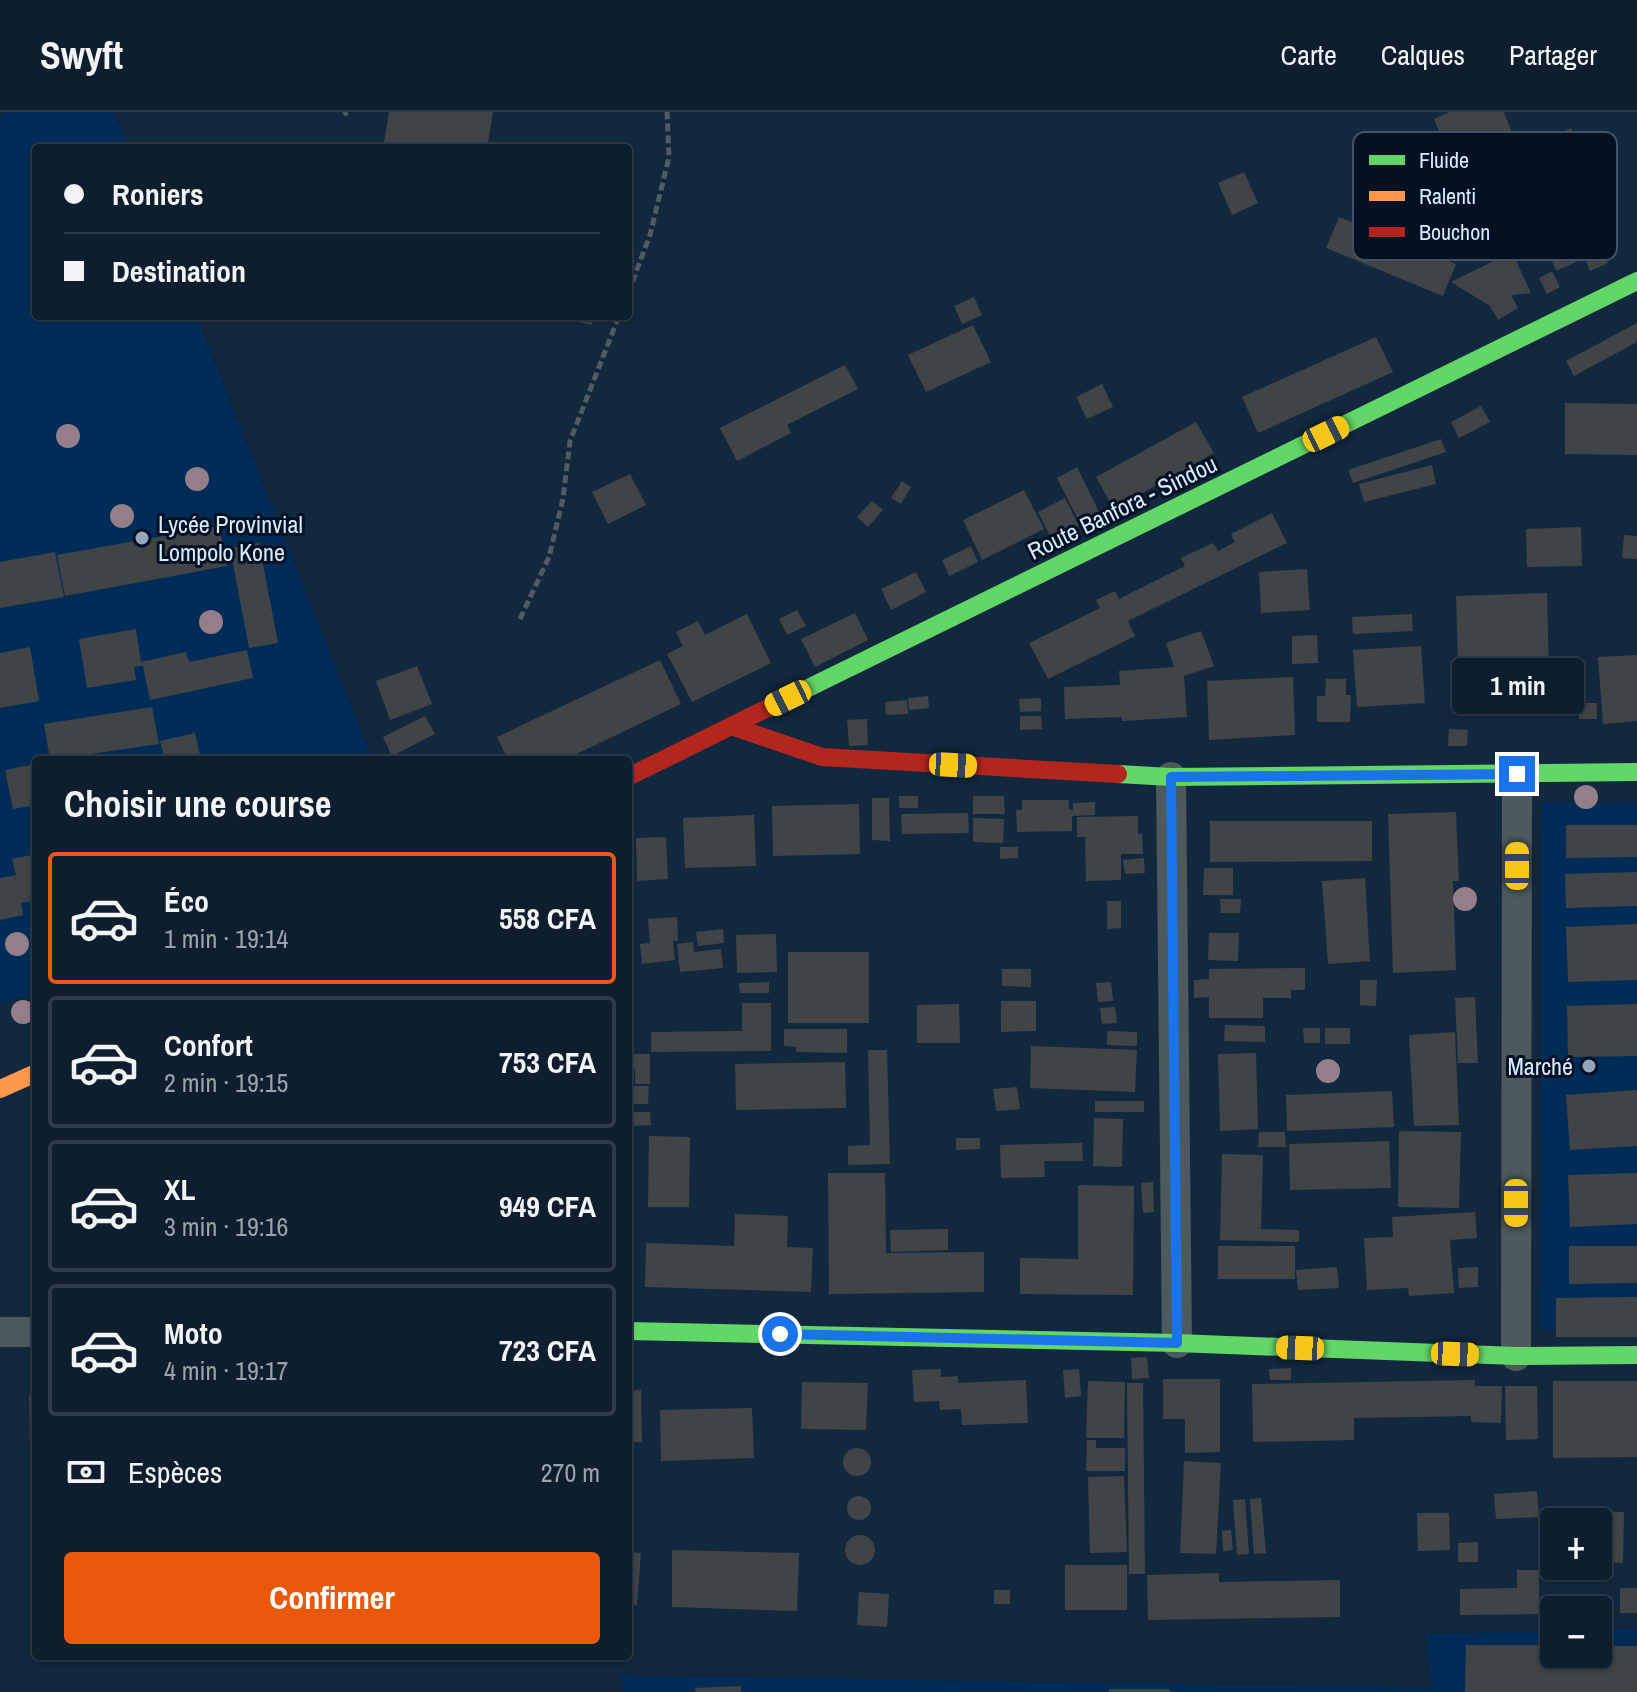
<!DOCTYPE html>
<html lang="fr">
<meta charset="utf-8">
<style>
body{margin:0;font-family:"Archivo Narrow",sans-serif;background:#1c2b3a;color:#f1f3f6;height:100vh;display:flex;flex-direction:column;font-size:30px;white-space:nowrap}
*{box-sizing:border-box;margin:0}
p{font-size:26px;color:#9ba2aa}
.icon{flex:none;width:44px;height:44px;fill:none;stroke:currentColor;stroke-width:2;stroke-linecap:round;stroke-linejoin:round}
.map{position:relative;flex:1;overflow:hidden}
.sheet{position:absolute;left:32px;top:644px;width:600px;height:904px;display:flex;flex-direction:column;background:#0e1e2e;border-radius:8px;box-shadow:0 2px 6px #0004,0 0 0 2px #2e3c4a}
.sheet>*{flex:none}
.hud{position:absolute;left:32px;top:32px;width:600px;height:176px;border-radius:8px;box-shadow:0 2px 6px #0004,0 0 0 2px #2e3c4a;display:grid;align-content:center;height:176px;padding:0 32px;background:#0e1e2e}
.fabs{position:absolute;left:1540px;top:1396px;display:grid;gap:16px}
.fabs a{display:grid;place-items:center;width:72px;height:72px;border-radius:8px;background:#0e1e2e;box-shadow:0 2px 6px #0004,0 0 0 2px #2e3c4a;font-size:40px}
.end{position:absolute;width:36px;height:36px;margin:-18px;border:10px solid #1a73e8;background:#fff;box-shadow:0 0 0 4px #fff}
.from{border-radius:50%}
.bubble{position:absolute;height:56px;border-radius:8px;background:#0e1e2e;box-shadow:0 2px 6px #0004,0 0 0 2px #2e3c4a;font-size:26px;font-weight:700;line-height:56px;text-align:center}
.car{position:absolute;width:24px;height:48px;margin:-24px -12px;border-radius:10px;box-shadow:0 0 6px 2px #0007;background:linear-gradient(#f5c518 24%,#345 0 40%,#f5c518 0 76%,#345 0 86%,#f5c518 0)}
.hud b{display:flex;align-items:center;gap:28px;height:76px;font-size:30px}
.hud b+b{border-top:2px solid #2e3c4a}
.hud i{width:20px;height:20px;background:#f1f3f6}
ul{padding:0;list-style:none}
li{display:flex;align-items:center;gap:24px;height:132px;margin:0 16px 12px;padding:0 16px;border:4px solid #2e3c4a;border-radius:8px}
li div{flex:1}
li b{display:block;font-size:30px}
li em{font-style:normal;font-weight:700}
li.active{border-color:#ea580c}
li>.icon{width:72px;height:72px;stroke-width:1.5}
h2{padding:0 32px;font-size:36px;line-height:96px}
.pay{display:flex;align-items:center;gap:20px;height:88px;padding:0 32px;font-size:30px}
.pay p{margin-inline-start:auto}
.button{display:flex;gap:16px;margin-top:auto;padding:16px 32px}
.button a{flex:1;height:92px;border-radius:8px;background:#ea580c;color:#fff;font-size:32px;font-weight:700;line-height:92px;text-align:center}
header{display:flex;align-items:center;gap:48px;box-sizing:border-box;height:112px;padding:0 40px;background:#0e1e2e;border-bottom:2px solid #2e3c4a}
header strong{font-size:38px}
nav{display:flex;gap:44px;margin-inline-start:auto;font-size:28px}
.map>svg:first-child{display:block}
.built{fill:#022c58}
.building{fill:#404446}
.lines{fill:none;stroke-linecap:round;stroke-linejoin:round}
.path{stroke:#4f5c63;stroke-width:5;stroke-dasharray:8 4;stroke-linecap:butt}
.street{stroke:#4c5a5d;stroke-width:30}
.fast{stroke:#63d668;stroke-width:18}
.slow{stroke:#ff974d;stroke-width:18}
.jam{stroke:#b3261e;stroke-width:18}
.tree{fill:#947e8a}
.route{stroke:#1a73e8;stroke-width:10}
.poi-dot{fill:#93a6bb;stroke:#031123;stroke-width:3}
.labels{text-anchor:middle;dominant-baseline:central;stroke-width:6;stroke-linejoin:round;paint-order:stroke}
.street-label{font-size:24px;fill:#d8eaff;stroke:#031123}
.poi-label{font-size:24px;fill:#d8eaff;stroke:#031123;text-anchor:start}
.key{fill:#031123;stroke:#435265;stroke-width:2}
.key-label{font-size:22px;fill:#d8eaff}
</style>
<header>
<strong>Swyft</strong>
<nav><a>Carte</a><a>Calques</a><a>Partager</a></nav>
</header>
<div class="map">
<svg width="1637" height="1580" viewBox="0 0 1637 1580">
<rect width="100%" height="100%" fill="#12283e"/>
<g class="built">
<polygon points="8,0 114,0 129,36 36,36 36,204 196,204 373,648 36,648 36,880 0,893 0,3"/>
<polygon points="1542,691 1637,691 1637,1217 1540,1217"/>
<polygon points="1637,1517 1637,1580 1433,1580 1432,1577 1432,1580 623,1580 622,1564 1432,1576 1426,1522 1554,1519 1554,1542 1598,1542 1598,1518"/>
</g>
<g class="building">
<polygon points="389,0 493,0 487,36 383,36"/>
<polygon points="1450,0 1504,0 1512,21 1451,47 1434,7"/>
<polygon points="1571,16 1593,61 1568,73 1545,28"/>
<polygon points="1244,60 1258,91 1232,103 1218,71"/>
<polygon points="1339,105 1456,152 1443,184 1326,136"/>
<polygon points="1592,115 1608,151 1590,159 1585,146 1556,159 1546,135"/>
<polygon points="1512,140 1531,181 1511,183 1518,196 1498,208 1490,194 1451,170"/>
<polygon points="1552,159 1560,175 1547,182 1539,166"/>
<polygon points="974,185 982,203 962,212 954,194"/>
<polygon points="550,204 594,204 592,213"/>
<polygon points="1637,211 1637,230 1574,264 1566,249"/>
<polygon points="973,213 991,250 926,280 908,243"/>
<polygon points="1376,225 1393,260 1258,321 1242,285"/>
<polygon points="845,253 858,277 787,313 791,321 737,349 720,316"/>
<polygon points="1102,272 1113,295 1087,307 1076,285"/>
<polygon points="1565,291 1637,292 1637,343 1565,342"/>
<polygon points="1481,294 1490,310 1459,326 1451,310"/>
<polygon points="1196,310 1214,341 1114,397 1096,365"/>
<polygon points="1441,327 1446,340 1353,371 1348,358"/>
<polygon points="1432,353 1436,372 1364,390 1359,372"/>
<polygon points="1077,355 1101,404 1081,413 1057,366"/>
<polygon points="630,362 646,393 608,412 592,380"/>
<polygon points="902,369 911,375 901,392 891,386"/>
<polygon points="1024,378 1044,417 982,448 963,408"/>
<polygon points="1065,386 1079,414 1052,428 1038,400"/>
<polygon points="872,389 883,398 868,415 857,405"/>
<polygon points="1272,401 1287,431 1128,509 1135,524 1048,567 1029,531 1100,496 1096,488 1115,479 1119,487 1185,454 1181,446 1213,431 1218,439 1235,430 1231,422"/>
<polygon points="219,414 227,454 65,484 57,443"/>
<polygon points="1581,415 1582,454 1527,455 1526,417"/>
<polygon points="1624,423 1637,424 1637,447 1622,446"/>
<polygon points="259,431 278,531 249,536 230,436"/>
<polygon points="971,434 978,450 949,464 942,448"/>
<polygon points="55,440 64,485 0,496 0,450"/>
<polygon points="1307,457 1310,498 1261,501 1259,460"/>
<polygon points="916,460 926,480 891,498 881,477"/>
<polygon points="1547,481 1550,597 1490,599 1489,546 1458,548 1456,484"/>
<polygon points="797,498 806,514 787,523 779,507"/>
<polygon points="855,501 868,528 815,555 801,527"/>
<polygon points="747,502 771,551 692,590 667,542 683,534 676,520 698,509 705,523"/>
<polygon points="1412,502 1413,519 1353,522 1352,505"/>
<polygon points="136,517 141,550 186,540 189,550 247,538 253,566 150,588 143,554 134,555 136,568 87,576 79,527"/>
<polygon points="1201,519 1214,554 1184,564 1187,605 1122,609 1122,605 1065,607 1064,575 1120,573 1119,559 1174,555 1166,531"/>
<polygon points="1317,523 1318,551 1292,552 1292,524"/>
<polygon points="1421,534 1425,591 1357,595 1353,538"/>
<polygon points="30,535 39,589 0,596 0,541"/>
<polygon points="1637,543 1637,609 1603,612 1598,545"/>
<polygon points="660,548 681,592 564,648 508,648 497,625"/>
<polygon points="417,554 432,592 390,608 376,569"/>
<polygon points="1293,565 1295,623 1209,628 1207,569"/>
<polygon points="1326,567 1346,567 1346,583 1351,583 1350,610 1317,610 1317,584 1325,584"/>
<polygon points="928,584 929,596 909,598 908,586"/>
<polygon points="1041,586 1041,599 1020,600 1019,587"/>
<polygon points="907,588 908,602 886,603 885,590"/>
<rect x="1579" y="591" width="18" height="16"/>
<polygon points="152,595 159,632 50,648 44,612"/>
<polygon points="425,604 435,622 392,644 383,625"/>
<polygon points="1020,604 1041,604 1042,617 1020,618"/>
<polygon points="867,607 868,633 849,634 847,608"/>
<polygon points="1449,617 1468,618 1467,634 1448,634"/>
<polygon points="195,621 201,648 165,648 160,629"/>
<polygon points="36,652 36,693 13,697 5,658"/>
<rect x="899" y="684" width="19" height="12"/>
<polygon points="973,684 1004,684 1005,702 973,702"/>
<polygon points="872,686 889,686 890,729 872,728"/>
<polygon points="1022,688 1069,688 1069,697 1073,698 1073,691 1095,690 1095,703 1072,704 1072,719 1017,720 1016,698 1022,698"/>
<polygon points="859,692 860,742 773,744 772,694"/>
<polygon points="1456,700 1459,769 1453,769 1456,858 1393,861 1388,702"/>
<polygon points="968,701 969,721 902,722 901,702"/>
<polygon points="754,703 756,754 685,756 683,706"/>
<polygon points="1138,704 1138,722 1142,722 1143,742 1121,742 1121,768 1086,769 1085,725 1077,725 1077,705"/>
<polygon points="973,706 1004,707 1003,731 973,730"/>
<polygon points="1210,709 1372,709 1372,749 1210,750"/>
<polygon points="1566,713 1637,713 1637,745 1566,746"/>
<polygon points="666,725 668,767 637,769 636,726"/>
<polygon points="1000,735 1018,735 1018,746 1000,747"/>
<polygon points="36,742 36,788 21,791 23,803 0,808 0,766 16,763 12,747"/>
<polygon points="1144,746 1145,761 1125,762 1123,748"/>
<polygon points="1204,756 1233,756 1233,783 1203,783"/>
<polygon points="1637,760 1637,794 1566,796 1565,762"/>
<polygon points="1365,766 1370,849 1328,852 1322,769"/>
<polygon points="1220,787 1241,787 1240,801 1221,801"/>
<polygon points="1107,789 1121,789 1121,816 1107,817"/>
<polygon points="677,805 678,829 673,828 675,848 642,852 640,832 650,831 648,807"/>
<polygon points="1637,812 1637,868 1568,870 1566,815"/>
<polygon points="723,817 724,831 698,834 696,820"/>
<polygon points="1209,821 1239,821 1238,849 1208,848"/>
<polygon points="776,822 777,860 737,861 736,823"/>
<polygon points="693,830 694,840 721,837 723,856 680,860 677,832"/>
<rect x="788" y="840" width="81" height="71"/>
<polygon points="1305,856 1305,878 1291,878 1291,886 1263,886 1263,906 1209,906 1209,885 1194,886 1194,868 1209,867 1209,857"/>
<polygon points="1002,857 1031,857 1031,875 1002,874"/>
<polygon points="1360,868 1377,868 1376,894 1360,893"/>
<polygon points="769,870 769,881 740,881 739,871"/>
<polygon points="1111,870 1113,889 1098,890 1096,871"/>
<polygon points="1475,885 1478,951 1458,951 1455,886"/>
<polygon points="1001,889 1036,889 1036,919 1001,920"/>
<polygon points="742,891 771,891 771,939 651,940 651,920 742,919"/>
<polygon points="959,892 960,931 917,931 917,893"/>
<polygon points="1637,892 1637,944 1568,945 1567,894"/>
<polygon points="1115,895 1117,911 1102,912 1100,896"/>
<polygon points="1225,913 1265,914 1265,930 1224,929"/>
<polygon points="1303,916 1320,916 1320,931 1304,931"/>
<rect x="1325" y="916" width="25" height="16"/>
<polygon points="784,917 847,917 847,941 796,940 796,935 784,934"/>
<polygon points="1107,919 1137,920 1137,934 1107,933"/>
<polygon points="1455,920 1459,1013 1414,1014 1409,923"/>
<polygon points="1031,934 1137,938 1135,980 1030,976"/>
<polygon points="868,938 887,938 890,1052 848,1053 848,1034 870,1033"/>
<polygon points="1256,941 1258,1017 1220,1019 1218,942"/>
<polygon points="628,942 650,942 650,972 635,972 635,958 628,958"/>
<polygon points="845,950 846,996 736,998 735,952"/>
<polygon points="628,974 649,974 648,992 628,992"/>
<polygon points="1017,975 1020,997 996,999 993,977"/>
<polygon points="1637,978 1637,1034 1570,1038 1566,983"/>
<polygon points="1392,979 1394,1015 1287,1019 1286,983"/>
<rect x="1095" y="989" width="49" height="11"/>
<polygon points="630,1000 650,1000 651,1013 630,1014"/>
<polygon points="1094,1006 1123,1007 1122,1055 1093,1054"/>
<polygon points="1399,1019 1461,1020 1459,1096 1398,1095"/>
<polygon points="1259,1020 1285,1020 1286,1035 1258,1035"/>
<polygon points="649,1024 690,1025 689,1095 648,1095"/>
<polygon points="956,1026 980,1026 980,1037 956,1038"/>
<polygon points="1389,1029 1391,1076 1290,1078 1289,1032"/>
<polygon points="1082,1031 1083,1049 1044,1049 1045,1065 1001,1066 1000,1033"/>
<polygon points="1222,1042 1263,1043 1261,1117 1299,1118 1299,1130 1220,1128"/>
<polygon points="828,1061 885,1061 886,1141 984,1140 984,1180 829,1182"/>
<polygon points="1637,1061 1637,1112 1570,1115 1568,1063"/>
<polygon points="1153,1070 1154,1100 1143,1101 1141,1071"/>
<polygon points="1078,1073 1134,1074 1133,1183 1020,1182 1020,1146 1078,1147"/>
<polygon points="1475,1100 1477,1126 1450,1128 1454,1181 1409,1184 1408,1176 1367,1178 1364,1126 1393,1125 1392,1105"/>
<polygon points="735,1102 788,1104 787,1135 813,1136 811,1180 645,1175 646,1131 734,1134"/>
<polygon points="948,1117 948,1138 891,1140 890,1118"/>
<rect x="1218" y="1134" width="77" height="33"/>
<polygon points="1569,1134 1637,1134 1637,1171 1569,1172"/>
<polygon points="1337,1155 1339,1176 1298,1178 1296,1158"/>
<polygon points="1478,1155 1478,1175 1459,1176 1458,1156"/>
<polygon points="1637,1185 1637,1225 1556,1225 1556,1186"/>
<polygon points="1147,1245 1149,1266 1132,1267 1131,1246"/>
<polygon points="1291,1256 1291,1268 1270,1268 1269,1257"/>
<polygon points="941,1257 941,1265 958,1264 958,1271 1026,1268 1028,1311 962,1313 961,1297 940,1298 939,1289 914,1290 912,1258"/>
<polygon points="1079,1257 1081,1284 1065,1286 1063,1258"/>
<polygon points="1163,1267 1220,1267 1220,1340 1185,1341 1185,1307 1163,1307"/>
<polygon points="1475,1268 1475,1274 1502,1274 1501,1311 1471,1310 1471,1304 1354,1306 1354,1328 1253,1330 1252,1272"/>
<polygon points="1088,1269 1125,1270 1124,1326 1086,1326"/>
<polygon points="1553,1269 1637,1269 1637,1345 1553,1346"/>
<polygon points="802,1270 868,1271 866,1318 801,1317"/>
<polygon points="1127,1271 1143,1271 1145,1462 1129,1462"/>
<polygon points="1505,1274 1537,1274 1538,1327 1506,1328"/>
<polygon points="641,1278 642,1330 628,1330 628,1279"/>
<polygon points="29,1283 36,1283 36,1337 30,1338"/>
<polygon points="752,1296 754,1346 661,1349 660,1298"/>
<polygon points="1087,1328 1096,1328 1096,1336 1125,1336 1125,1359 1086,1359"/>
<circle cx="857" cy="1350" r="14"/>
<polygon points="1184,1349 1221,1351 1216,1442 1180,1441"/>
<polygon points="1124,1364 1127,1440 1090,1441 1088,1365"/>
<polygon points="1537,1379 1539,1405 1496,1407 1494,1382"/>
<circle cx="859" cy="1396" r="12"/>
<polygon points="1261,1386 1266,1441 1254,1442 1250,1387"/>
<polygon points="1245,1387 1249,1442 1237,1443 1233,1388"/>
<polygon points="1569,1399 1624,1400 1623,1451 1598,1450 1598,1410 1569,1410"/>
<polygon points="1417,1401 1449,1401 1450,1438 1418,1439"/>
<polygon points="1231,1418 1233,1438 1223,1439 1222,1419"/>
<circle cx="860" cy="1438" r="15"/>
<polygon points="1478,1430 1478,1450 1458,1450 1458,1431"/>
<polygon points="672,1438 799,1441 797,1499 672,1495"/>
<polygon points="628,1440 641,1441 637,1493 628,1492"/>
<rect x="1065" y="1453" width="62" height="45"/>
<polygon points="1517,1458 1539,1458 1539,1502 1460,1503 1460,1477 1517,1476"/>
<polygon points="1219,1461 1219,1470 1340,1468 1340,1505 1148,1508 1147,1463"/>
<rect x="1620" y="1476" width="17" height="25"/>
<rect x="994" y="1478" width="16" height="14"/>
<polygon points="859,1480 889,1482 887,1515 857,1513"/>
<polygon points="1466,1533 1554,1533 1554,1542 1598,1542 1598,1534 1637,1534 1637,1580 1465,1580"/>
<polygon points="741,1574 741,1580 696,1580 695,1576"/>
<rect x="1109" y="1577" width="61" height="3"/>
</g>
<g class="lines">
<g class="path">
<polyline points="344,3 347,0"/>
<polyline points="628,181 650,123 669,45 667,0"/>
<polyline points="520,507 549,445 563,387 570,329 619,204"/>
</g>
<g class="street">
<polyline points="1171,665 1177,1231"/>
<polyline points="0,1220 36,1220"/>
<polyline points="1516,1244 1517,662"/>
</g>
<g class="fast">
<polyline points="792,584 1637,169"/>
<polyline points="1118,662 1171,665 1637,660"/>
<polyline points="628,1219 1177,1231 1516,1244 1637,1243"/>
</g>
<polyline class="slow" points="0,977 36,961"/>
<g class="jam">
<polyline points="731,614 822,645 1118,662"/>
<polyline points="628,665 792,584"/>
</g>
</g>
<g class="tree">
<circle cx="68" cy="324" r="12"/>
<circle cx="197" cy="367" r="12"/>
<circle cx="122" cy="404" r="12"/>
<circle cx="211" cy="510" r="12"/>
<circle cx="1586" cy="685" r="12"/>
<circle cx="1465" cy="787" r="12"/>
<circle cx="17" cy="832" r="12"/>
<circle cx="23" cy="900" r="12"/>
<circle cx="1328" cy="959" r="12"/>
</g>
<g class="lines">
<polyline class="route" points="780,1222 1177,1231 1171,665 1517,662"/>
</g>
<g class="poi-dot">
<circle cx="142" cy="426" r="8"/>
<circle cx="1589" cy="954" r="8"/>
</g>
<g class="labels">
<g class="street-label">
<text transform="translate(1122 395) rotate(-26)">Route Banfora - Sindou</text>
</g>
<g class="poi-label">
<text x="158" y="412">Lycée Provinvial<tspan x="158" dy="28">Lompolo Kone</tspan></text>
<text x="1573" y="954" text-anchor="end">Marché</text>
</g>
</g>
<rect x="1353" y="20" width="264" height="128" rx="12" class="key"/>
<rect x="1369" y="43" width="36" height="10" fill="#63d668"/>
<rect x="1369" y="79" width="36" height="10" fill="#ff974d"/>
<rect x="1369" y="115" width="36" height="10" fill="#b3261e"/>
<g class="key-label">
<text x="1419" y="56">Fluide</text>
<text x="1419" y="92">Ralenti</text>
<text x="1419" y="128">Bouchon</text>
</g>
</svg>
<div class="fabs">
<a>+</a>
<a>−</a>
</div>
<i class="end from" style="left:780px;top:1222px"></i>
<i class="end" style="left:1517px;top:662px"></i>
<div class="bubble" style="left:1452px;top:546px;width:132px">1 min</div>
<i class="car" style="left:1326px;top:322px;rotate:64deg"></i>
<i class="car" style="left:788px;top:586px;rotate:244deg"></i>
<i class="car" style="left:953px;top:653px;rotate:93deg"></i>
<i class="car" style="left:1517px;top:754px;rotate:0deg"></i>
<i class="car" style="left:1516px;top:1091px;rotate:180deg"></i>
<i class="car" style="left:1300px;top:1236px;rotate:272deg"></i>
<i class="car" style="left:1455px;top:1242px;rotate:92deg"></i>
<div class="hud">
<b><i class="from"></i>Roniers</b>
<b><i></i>Destination</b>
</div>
<section class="sheet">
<h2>Choisir une course</h2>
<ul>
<li class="active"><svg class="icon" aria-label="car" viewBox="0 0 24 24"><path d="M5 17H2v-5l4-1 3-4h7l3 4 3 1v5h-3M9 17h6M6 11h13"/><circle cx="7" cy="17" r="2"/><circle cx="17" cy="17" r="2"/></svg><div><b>Éco</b><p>1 min · 19:14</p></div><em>558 CFA</em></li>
<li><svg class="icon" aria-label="car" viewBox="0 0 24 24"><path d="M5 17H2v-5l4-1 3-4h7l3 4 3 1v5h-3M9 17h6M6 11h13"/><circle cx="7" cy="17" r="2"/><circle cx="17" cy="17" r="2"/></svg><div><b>Confort</b><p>2 min · 19:15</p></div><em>753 CFA</em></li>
<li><svg class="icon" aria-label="car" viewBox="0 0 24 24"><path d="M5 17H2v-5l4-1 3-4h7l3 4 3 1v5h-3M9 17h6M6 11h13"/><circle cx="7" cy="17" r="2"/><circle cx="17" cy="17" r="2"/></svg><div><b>XL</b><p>3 min · 19:16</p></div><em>949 CFA</em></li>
<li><svg class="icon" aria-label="car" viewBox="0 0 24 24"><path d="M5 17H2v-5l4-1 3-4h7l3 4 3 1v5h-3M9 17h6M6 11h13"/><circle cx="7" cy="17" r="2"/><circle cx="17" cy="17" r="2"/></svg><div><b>Moto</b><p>4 min · 19:17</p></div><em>723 CFA</em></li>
</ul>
<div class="pay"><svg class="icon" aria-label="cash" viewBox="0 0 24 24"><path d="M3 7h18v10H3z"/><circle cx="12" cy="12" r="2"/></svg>Espèces<p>270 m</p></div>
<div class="button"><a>Confirmer</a></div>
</section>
</div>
